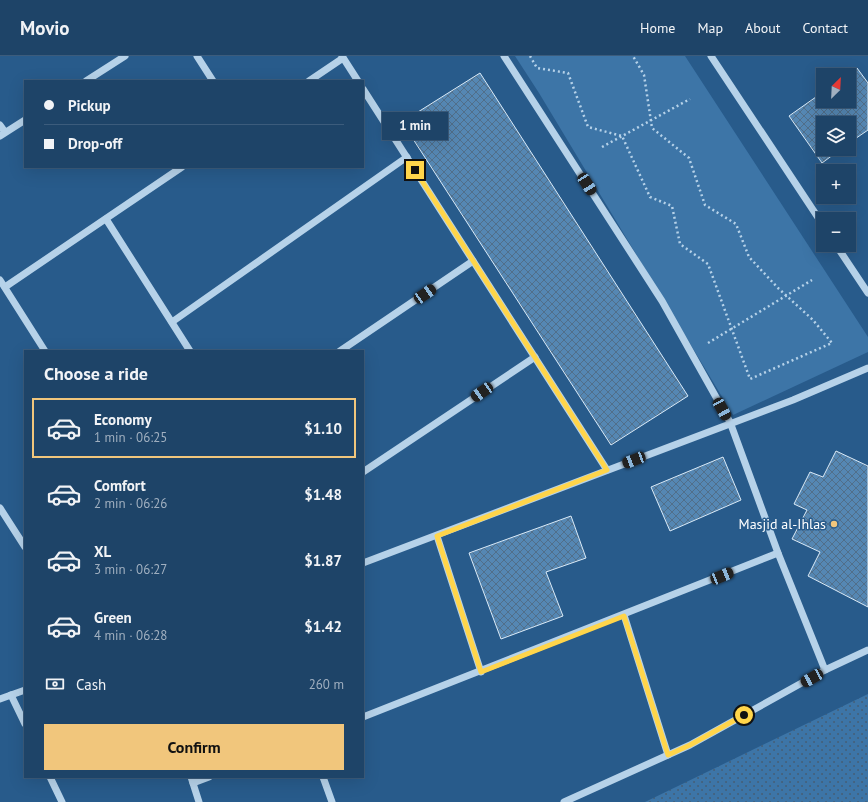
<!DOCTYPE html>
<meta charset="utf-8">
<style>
body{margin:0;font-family:"PT Sans",sans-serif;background:#264b6e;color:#f1f3f6;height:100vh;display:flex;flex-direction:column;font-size:15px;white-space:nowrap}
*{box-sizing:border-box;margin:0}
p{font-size:13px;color:#a1b0c0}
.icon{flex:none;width:22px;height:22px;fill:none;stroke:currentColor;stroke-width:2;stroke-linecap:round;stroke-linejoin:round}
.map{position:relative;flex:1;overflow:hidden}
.side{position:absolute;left:24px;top:294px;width:340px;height:428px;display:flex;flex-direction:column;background:#1e4468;border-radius:0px;box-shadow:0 4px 16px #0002,0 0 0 1px #3c5c7c}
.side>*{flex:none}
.top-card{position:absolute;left:24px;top:24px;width:340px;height:88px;border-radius:0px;box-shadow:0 4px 16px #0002,0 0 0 1px #3c5c7c;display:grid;align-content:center;height:88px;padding:0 20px;background:#1e4468}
.needle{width:26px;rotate:24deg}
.buttons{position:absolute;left:816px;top:12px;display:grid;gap:8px}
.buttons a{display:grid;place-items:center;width:40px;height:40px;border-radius:0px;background:#1e4468;box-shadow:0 4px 16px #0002,0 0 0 1px #3c5c7c;font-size:20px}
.end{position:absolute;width:18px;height:18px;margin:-9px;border:5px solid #ffd54a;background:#111;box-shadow:0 0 0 2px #111}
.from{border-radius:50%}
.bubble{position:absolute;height:28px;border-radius:0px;background:#1e4468;box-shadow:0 4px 16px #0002,0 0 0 1px #3c5c7c;font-size:13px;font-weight:700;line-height:28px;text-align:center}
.car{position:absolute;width:12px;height:24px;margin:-12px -6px;border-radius:5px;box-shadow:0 0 3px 1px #0007;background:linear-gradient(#222 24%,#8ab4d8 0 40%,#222 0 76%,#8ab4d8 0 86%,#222 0)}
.top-card b{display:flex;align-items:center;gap:14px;height:38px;font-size:15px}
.top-card b+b{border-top:1px solid #3c5c7c}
.top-card i{width:10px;height:10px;background:#f1f3f6}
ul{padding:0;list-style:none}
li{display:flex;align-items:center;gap:12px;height:60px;margin:0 8px 6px;padding:0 12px;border:2px solid transparent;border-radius:0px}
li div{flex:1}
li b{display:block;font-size:15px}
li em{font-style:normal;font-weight:700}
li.on{border-color:#f1c67c}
li>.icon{width:36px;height:36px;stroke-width:1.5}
h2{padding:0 20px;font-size:18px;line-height:48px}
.pay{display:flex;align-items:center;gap:10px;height:44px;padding:0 20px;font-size:15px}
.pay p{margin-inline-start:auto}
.cta{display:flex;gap:8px;margin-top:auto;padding:8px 20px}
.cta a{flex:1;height:46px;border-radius:0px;background:#f1c67c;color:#111;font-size:16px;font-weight:700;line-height:46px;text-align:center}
header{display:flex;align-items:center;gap:24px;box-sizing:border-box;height:56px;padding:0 20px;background:#1e4468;border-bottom:1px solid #3c5c7c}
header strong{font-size:19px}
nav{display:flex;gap:22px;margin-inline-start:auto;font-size:14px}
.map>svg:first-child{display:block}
.grass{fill:url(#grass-dots)}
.park{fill:#3d75a7}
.building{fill:url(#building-cross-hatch);stroke:#daeaf7}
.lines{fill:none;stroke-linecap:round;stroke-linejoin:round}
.path{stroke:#b6d2e9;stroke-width:2.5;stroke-dasharray:2 3;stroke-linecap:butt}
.minor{stroke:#b6d2e9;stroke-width:7}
.route{stroke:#ffd54a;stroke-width:5}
.poi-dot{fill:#f1c67c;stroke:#285b8b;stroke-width:1.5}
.labels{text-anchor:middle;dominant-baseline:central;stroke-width:3;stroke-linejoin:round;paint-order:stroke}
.poi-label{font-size:14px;fill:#fff;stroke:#285b8b;text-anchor:end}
</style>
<header>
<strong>Movio</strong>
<nav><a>Home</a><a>Map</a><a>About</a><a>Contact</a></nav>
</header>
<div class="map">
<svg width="868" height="746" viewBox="0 0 868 746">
<defs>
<pattern id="grass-dots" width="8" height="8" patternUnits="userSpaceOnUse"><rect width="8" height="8" fill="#3d75a7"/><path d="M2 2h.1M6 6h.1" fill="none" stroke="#455e75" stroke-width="1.8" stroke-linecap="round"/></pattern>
<pattern id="building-cross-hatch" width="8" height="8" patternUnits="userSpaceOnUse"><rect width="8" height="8" fill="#5587b3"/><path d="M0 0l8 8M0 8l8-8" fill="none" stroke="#516f8a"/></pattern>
</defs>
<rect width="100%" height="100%" fill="#285b8b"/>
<polygon class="grass" points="868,638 868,746 645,746"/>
<polygon class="park" points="515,0 685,0 868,281 868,296 733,359 539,37"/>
<g class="building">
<polygon points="857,12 868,27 868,74 849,87 849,67 823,67 823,93 841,93 822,107 789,60 823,36 823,45 849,45 849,19 847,19"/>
<polygon points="480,17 688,340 611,389 402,66"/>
<polygon points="836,395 868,410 868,551 808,520 820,496 792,483 807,454 794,448 810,416 823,421"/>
<polygon points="723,401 741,444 670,475 651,431"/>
<polygon points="571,460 586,502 546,516 563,560 501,583 469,497"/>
</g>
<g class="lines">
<g class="path">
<polyline points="530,0 537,12 568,17 588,71 622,80 650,141 672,150 680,188 708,208 750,323 832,287 813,264 778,232 749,201 736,168 705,149 689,102 652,72 644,19 633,0"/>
<polyline points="602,91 690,43"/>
<polyline points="708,287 812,224"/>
</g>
<g class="minor">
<polyline points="197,0 213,25"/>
<polyline points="342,0 358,25"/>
<polyline points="504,0 662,245 730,366 778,497 825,614"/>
<polyline points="711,0 823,169"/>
<polyline points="86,25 125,0"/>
<polyline points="309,25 343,2"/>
<polyline points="363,33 607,414"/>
<polyline points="0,69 5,76"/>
<polyline points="0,80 25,64"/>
<polyline points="106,163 190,295"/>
<polyline points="836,189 868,237"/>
<polyline points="0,224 45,295"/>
<polyline points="5,231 182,111"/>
<polyline points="172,266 407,101"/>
<polyline points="340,295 473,205"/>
<polyline points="363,416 535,301"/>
<polyline points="0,452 25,491"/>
<polyline points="437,480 481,616"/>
<polyline points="363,507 793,344 868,312"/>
<polyline points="624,559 668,699"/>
<polyline points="11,639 25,668"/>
<polyline points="0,643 25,634"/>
<polyline points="363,661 778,497"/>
<polyline points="50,721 62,746"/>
<polyline points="191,721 199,746"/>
<polyline points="323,721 332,746"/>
<polyline points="193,727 209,721"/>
<polyline points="564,746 690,689 825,614 868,594"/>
</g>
</g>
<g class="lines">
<polyline class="route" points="415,114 607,414 437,480 481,616 624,560 668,699 690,689 744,659"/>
</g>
<circle class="poi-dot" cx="834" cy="468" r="4"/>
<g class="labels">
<g class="poi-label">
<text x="826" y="468">Masjid al-Ihlas</text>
</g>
</g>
</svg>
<div class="buttons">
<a><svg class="needle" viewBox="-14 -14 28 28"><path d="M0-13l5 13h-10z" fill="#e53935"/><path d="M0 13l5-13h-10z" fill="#a1b0c0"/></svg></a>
<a><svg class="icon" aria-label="layers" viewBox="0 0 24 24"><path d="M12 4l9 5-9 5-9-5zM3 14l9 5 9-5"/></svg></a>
<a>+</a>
<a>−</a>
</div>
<i class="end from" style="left:744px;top:659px"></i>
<i class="end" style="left:415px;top:114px"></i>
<div class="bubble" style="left:382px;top:56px;width:66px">1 min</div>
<i class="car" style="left:587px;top:128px;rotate:147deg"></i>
<i class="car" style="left:425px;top:238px;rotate:56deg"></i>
<i class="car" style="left:482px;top:336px;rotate:236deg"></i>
<i class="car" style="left:722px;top:353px;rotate:151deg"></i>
<i class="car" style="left:634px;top:404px;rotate:249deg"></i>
<i class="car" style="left:722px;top:520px;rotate:68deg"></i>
<i class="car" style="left:812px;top:622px;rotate:241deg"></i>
<div class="top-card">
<b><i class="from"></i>Pickup</b>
<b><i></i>Drop-off</b>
</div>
<section class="side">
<h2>Choose a ride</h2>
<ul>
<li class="on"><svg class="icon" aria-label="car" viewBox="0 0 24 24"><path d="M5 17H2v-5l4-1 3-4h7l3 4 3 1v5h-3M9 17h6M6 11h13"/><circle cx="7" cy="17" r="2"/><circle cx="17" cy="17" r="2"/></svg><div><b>Economy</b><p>1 min · 06:25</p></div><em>$1.10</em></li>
<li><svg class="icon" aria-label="car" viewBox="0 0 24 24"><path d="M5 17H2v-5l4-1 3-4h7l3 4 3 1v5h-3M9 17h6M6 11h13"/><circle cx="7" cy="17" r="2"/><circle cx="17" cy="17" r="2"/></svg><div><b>Comfort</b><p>2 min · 06:26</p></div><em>$1.48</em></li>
<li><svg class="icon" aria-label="car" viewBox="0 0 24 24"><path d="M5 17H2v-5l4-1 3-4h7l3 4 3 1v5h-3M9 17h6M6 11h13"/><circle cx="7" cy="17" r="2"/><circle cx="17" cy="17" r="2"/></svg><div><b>XL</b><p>3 min · 06:27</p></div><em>$1.87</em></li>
<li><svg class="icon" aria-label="car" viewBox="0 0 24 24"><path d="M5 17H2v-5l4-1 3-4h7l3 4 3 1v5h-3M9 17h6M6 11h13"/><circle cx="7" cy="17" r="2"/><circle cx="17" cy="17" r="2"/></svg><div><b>Green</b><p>4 min · 06:28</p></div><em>$1.42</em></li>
</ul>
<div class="pay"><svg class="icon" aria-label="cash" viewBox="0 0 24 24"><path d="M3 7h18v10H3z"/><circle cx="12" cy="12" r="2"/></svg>Cash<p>260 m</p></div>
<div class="cta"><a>Confirm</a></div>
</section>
</div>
